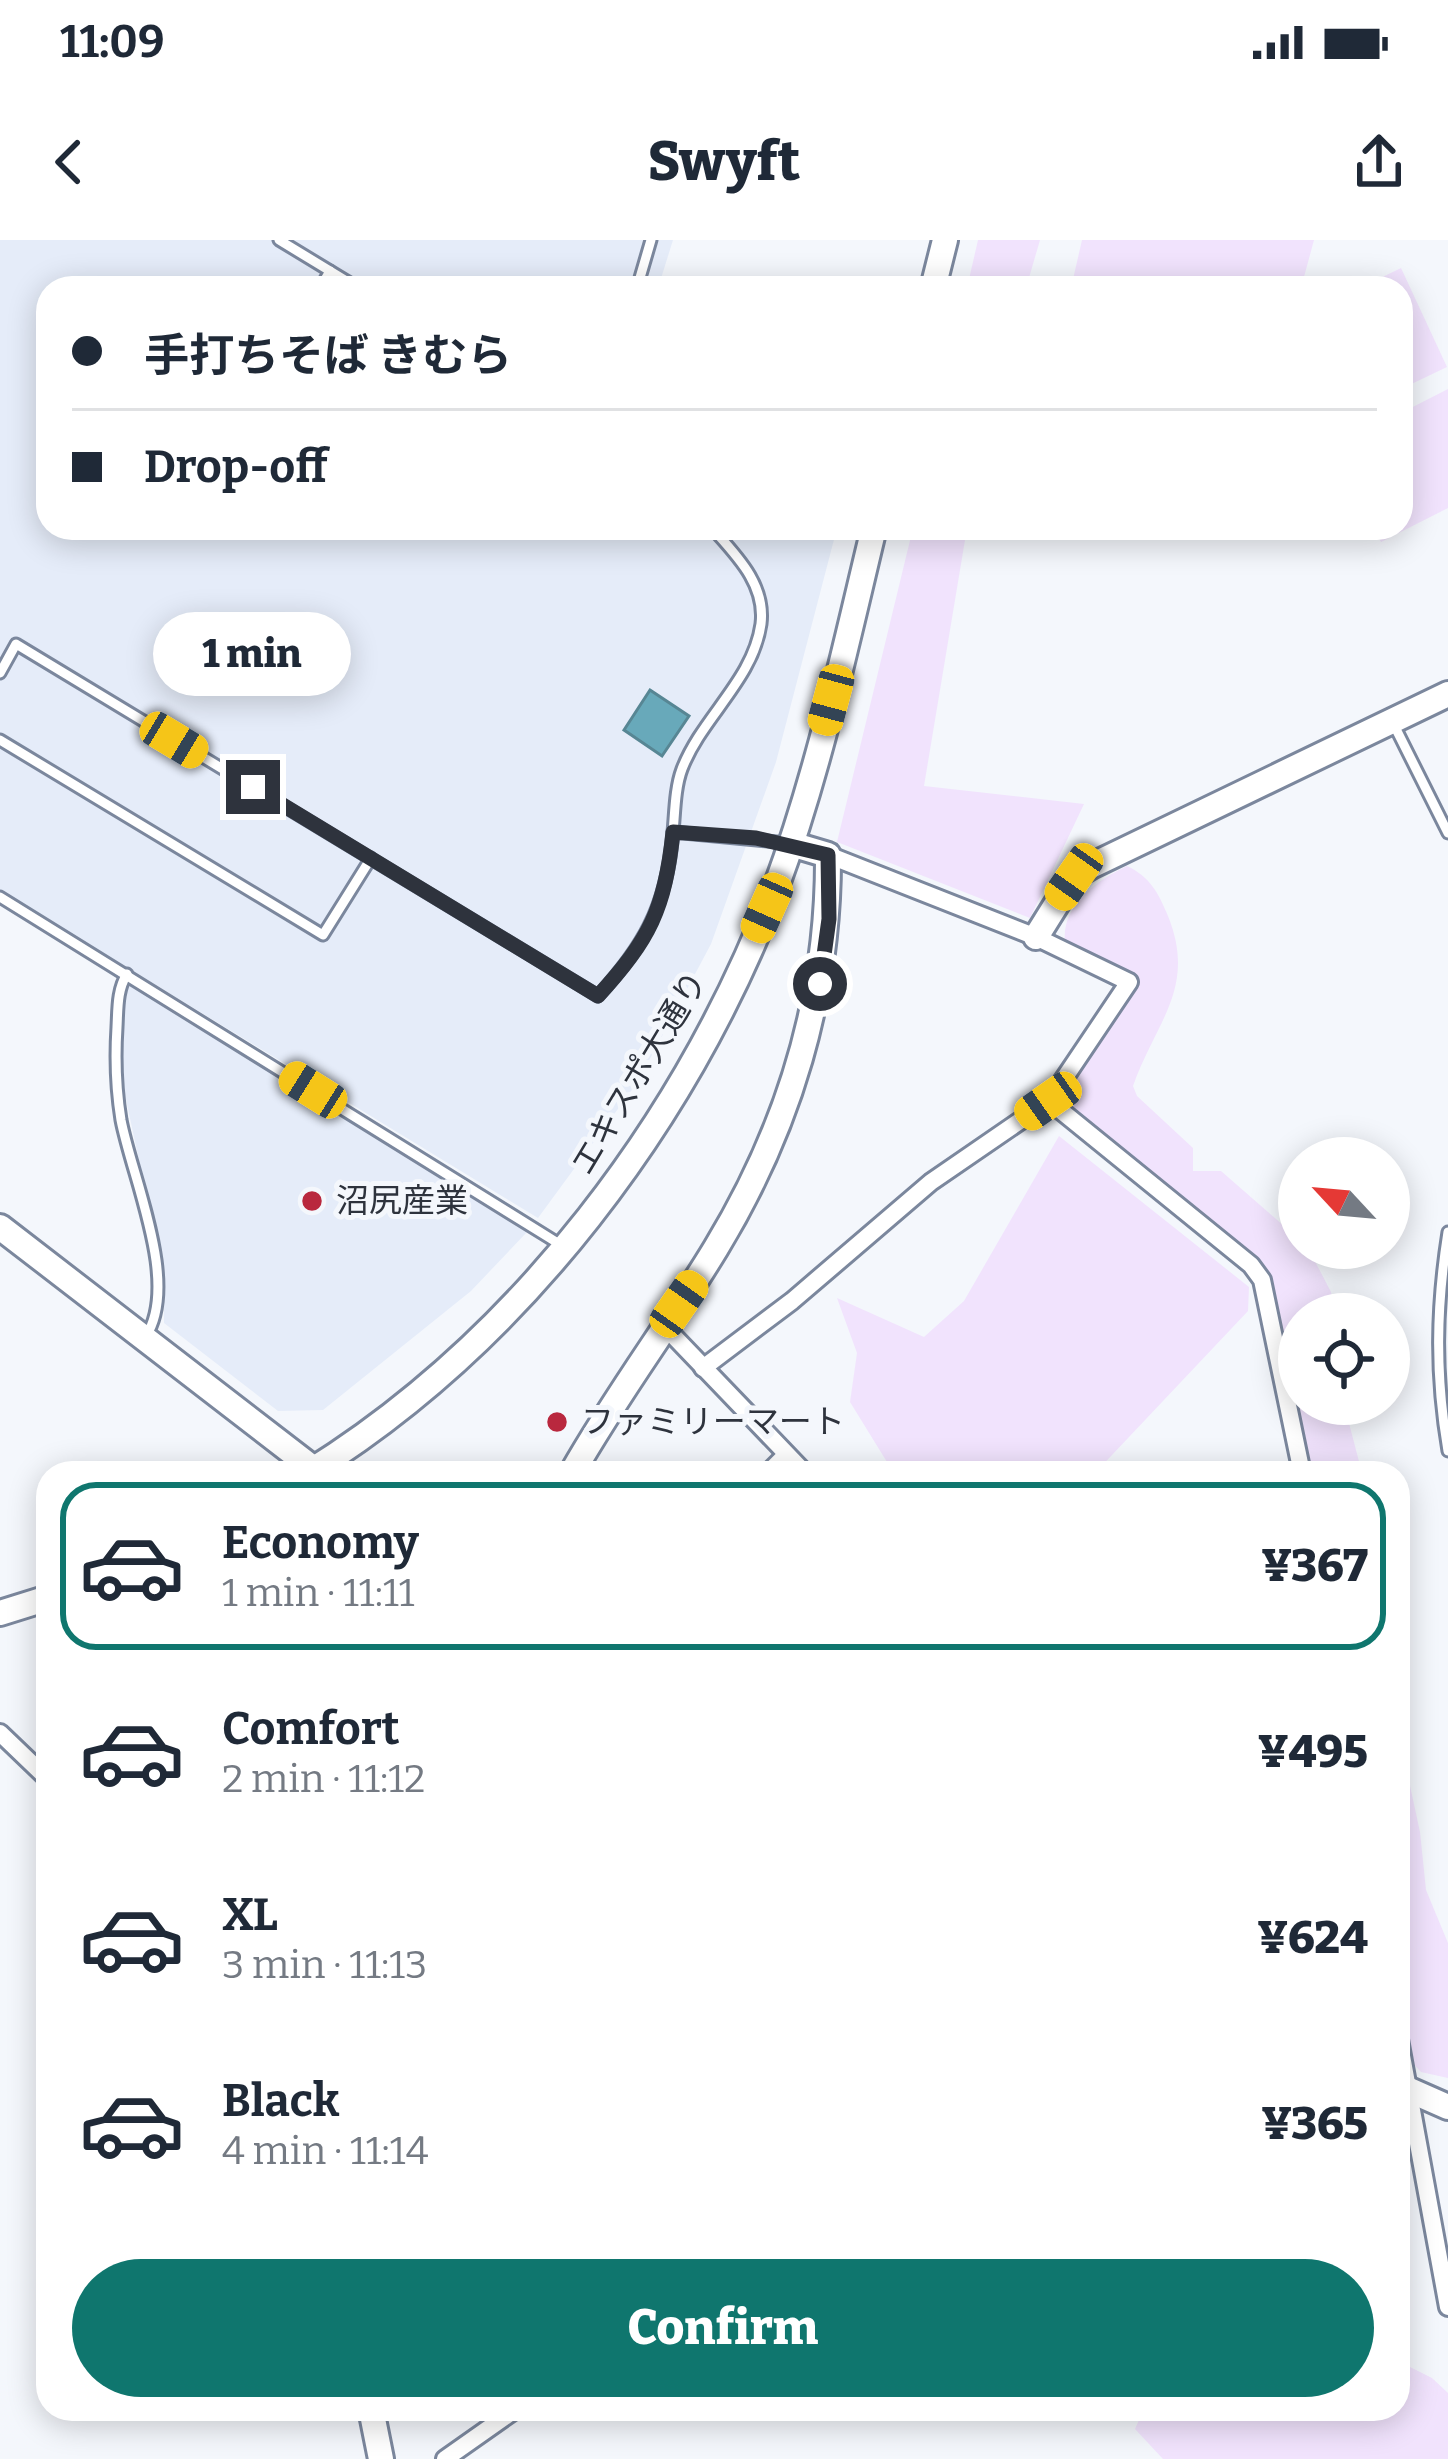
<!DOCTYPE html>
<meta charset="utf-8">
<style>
body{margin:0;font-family:Bitter,"Noto Sans JP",serif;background:#f6f6f7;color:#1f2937;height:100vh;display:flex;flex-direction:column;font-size:45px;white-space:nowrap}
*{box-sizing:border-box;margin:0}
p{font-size:39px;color:#747a83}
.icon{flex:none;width:66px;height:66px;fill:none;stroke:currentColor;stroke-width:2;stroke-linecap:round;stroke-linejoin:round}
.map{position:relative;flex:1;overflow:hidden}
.panel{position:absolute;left:36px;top:1221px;width:1374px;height:960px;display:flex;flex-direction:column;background:#fff;border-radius:36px;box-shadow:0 6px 30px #0003}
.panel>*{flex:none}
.banner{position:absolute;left:36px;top:36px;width:1377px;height:264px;border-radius:36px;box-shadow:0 6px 30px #0003;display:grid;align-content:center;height:264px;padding:0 36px;background:#fff}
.needle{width:78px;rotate:296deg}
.controls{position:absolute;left:1278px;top:897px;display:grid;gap:24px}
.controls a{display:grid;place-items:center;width:132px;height:132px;border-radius:50%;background:#fff;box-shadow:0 6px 30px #0003;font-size:60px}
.end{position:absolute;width:54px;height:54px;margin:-27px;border:15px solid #2e333d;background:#fff;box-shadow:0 0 0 6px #fff}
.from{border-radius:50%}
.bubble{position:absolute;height:84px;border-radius:42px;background:#fff;box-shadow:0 6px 30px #0003;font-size:39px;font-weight:800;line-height:84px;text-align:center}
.car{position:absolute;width:36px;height:72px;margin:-36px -18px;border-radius:15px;box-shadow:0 0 9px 3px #0007;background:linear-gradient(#f5c518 24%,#345 0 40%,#f5c518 0 76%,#345 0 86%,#f5c518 0)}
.banner b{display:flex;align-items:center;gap:42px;height:114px;font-size:45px}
.banner b+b{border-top:3px solid #e0e1e3}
.banner i{width:30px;height:30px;background:#1f2937}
ul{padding:21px 0 0;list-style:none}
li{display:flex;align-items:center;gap:36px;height:168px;margin:0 24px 18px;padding:0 12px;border:6px solid transparent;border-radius:36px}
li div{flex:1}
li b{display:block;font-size:45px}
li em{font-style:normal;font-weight:800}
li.active{border-color:#0f766e}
li>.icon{width:108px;height:108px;stroke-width:1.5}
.primary-button{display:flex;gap:24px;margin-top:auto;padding:24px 36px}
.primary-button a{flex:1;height:138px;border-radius:72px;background:#0f766e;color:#fff;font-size:48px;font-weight:800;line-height:138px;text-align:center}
.status{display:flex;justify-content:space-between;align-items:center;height:84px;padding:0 60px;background:#fff;direction:ltr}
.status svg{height:33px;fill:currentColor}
header{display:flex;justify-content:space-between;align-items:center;height:156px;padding:0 36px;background:#fff;font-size:54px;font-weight:800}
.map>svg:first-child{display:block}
.built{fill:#e5ecf9}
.green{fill:#f1e3fd}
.water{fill:#68a9ba;stroke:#578694;stroke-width:3}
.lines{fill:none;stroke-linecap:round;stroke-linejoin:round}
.lane-casing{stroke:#7b879d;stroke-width:15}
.street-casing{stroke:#7b879d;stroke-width:22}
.secondary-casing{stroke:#7b879d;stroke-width:30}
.lane{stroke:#fff;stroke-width:9}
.street{stroke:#fff;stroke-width:16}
.secondary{stroke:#fff;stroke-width:24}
.route{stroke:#2e333d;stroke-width:15}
.poi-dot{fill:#b9283e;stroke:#f4f7fc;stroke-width:4.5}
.labels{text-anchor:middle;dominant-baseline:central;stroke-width:10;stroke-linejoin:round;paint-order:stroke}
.street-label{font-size:33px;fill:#2e333d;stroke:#f4f7fc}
.poi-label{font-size:33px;fill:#2e333d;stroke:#f4f7fc;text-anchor:start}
</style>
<div class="status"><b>11:09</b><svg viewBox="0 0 49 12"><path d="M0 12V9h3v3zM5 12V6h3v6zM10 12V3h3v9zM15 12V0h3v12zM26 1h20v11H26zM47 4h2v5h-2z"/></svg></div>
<header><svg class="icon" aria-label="back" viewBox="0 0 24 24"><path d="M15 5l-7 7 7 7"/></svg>Swyft<svg class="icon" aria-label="share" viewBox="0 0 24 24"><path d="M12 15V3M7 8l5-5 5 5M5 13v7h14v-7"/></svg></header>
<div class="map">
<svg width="1448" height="2219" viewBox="0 0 1448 2219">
<rect width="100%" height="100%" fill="#f4f7fc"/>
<g class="built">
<polygon points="0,0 673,0 658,48 48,48 48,288 837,288 776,522 711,704 637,843 538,978 0,650"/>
<polygon points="133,743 527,992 471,1051 323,1170 278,1171 164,1083 164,1037 119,827 124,748"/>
</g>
<g class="green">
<polygon points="978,0 1040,0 1026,48 967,48"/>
<polygon points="1082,0 1314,0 1301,48 1071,48"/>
<polygon points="1401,28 1447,127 1401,149 1401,48 1360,48"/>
<polygon points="1448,149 1448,268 1381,302 1374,288 1401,288 1401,173"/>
<polygon points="913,288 967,288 924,546 1084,564 1030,678 837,602"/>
<path d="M1127,626c23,11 31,26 41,50 29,72 -12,105 -35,170l4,10 56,52v23h28l78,68v9h9l23,44 3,22h-35v90h45l18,69h-54l-39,-194 -205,-174 -1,-10 76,-116 -74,-36c-4,-38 31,-62 62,-77z"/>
<polygon points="1059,896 1249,1047 1248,1071 1095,1233 880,1233 887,1222 850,1162 857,1113 837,1058 924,1097 964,1061"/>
<path d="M1398,1490l22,102 6,58 22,53v135l-27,-6 -13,-14c-8,-109 -10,-218 -10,-328z"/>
<polygon points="1398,2121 1432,2138 1448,2153 1448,2219 1163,2219 1135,2189 1144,2169 1398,2169"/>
</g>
<polygon class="water" points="650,450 689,476 662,516 624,490"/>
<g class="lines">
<g class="lane-casing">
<g id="lane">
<polyline points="279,0 358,48"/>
<polyline points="320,48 330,31"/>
<polyline points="637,48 651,0"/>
<path d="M0,433l16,-29 582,352c45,-49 67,-88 74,-154 3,-23 2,-52 10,-73 20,-52 71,-89 79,-145 5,-40 -25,-69 -49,-96"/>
<polyline points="1392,481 1448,593"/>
<polyline points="0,500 323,695 371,618"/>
<polyline points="673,592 787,603"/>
<polyline points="0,657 561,1005"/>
<path d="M127,734c-10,16 -9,34 -10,53 -2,31 -1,62 4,93 11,58 59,163 25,216"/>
<path d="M1448,992c-12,76 -13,143 0,219"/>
</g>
</g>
<g class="street-casing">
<g id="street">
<polyline points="1049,861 1251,1025 1262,1040 1302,1233"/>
<polyline points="664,1086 805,1233"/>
<polyline points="703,1128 792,1061 931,942 1049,861 1129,742 1036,697 828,615"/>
<polyline points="768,1233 786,1215"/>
<polyline points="0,1493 48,1539"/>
<polyline points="1398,1794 1448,2067"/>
<polyline points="445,2219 516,2169"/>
</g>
</g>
<g class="secondary-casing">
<g id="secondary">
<polyline points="933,48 945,0"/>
<polyline points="1036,697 1074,636 1091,626 1448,454"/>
<polyline points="0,987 319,1233"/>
<path d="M308,1233c214,-133 379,-353 468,-586 43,-116 69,-239 98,-359"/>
<path d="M572,1233c44,-78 98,-149 144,-225 73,-120 113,-253 112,-393l-37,-11"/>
<polyline points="0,1373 48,1358"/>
<polyline points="1398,1845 1448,1867"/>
<polyline points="371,2169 381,2219"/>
</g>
</g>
<use href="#lane" class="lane"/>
<use href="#street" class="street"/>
<use href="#secondary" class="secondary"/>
</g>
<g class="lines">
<path class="route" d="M253,547l345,209c52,-57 67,-87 75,-164l83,6 72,17 1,64 -9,65"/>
</g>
<g class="poi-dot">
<circle cx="312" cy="961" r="12"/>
<circle cx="557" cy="1182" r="12"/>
</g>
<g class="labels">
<g class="street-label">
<text transform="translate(639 833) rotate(-59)">エキスポ大通り</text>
</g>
<g class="poi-label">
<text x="336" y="961">沼尻産業</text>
<text x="581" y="1182">ファミリーマート</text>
</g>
</g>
</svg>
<div class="controls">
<a><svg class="needle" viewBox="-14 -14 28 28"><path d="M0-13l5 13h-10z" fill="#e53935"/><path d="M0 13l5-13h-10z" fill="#747a83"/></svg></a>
<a><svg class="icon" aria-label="locate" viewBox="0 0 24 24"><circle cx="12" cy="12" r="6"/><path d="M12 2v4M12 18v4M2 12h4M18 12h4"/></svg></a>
</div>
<i class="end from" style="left:820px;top:744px"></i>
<i class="end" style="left:253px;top:547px"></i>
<div class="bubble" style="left:153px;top:372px;width:198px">1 min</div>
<i class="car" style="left:831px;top:460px;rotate:195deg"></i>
<i class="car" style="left:174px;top:500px;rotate:121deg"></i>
<i class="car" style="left:1074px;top:637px;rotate:215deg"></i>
<i class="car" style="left:767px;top:668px;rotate:204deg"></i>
<i class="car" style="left:313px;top:850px;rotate:302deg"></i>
<i class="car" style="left:1048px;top:861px;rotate:235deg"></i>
<i class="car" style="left:679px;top:1064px;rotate:35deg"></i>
<div class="banner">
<b><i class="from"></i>手打ちそば きむら</b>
<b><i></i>Drop-off</b>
</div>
<section class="panel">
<ul>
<li class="active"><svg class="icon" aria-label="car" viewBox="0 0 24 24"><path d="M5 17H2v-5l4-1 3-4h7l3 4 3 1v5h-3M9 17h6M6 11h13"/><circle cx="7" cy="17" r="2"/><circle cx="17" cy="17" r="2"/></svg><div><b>Economy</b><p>1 min · 11:11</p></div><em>¥367</em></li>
<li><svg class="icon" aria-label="car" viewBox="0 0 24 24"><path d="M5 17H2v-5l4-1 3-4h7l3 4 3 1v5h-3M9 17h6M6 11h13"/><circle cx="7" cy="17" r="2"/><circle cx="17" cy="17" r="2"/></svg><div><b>Comfort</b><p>2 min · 11:12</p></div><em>¥495</em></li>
<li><svg class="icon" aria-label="car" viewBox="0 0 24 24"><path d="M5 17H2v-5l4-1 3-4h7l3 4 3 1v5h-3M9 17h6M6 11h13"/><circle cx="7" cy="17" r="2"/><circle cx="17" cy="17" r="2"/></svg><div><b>XL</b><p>3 min · 11:13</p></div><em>¥624</em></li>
<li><svg class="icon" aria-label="car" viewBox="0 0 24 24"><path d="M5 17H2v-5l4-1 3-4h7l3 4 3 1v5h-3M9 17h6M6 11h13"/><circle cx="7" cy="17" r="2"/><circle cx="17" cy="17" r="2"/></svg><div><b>Black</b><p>4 min · 11:14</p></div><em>¥365</em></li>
</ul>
<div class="primary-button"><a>Confirm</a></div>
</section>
</div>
